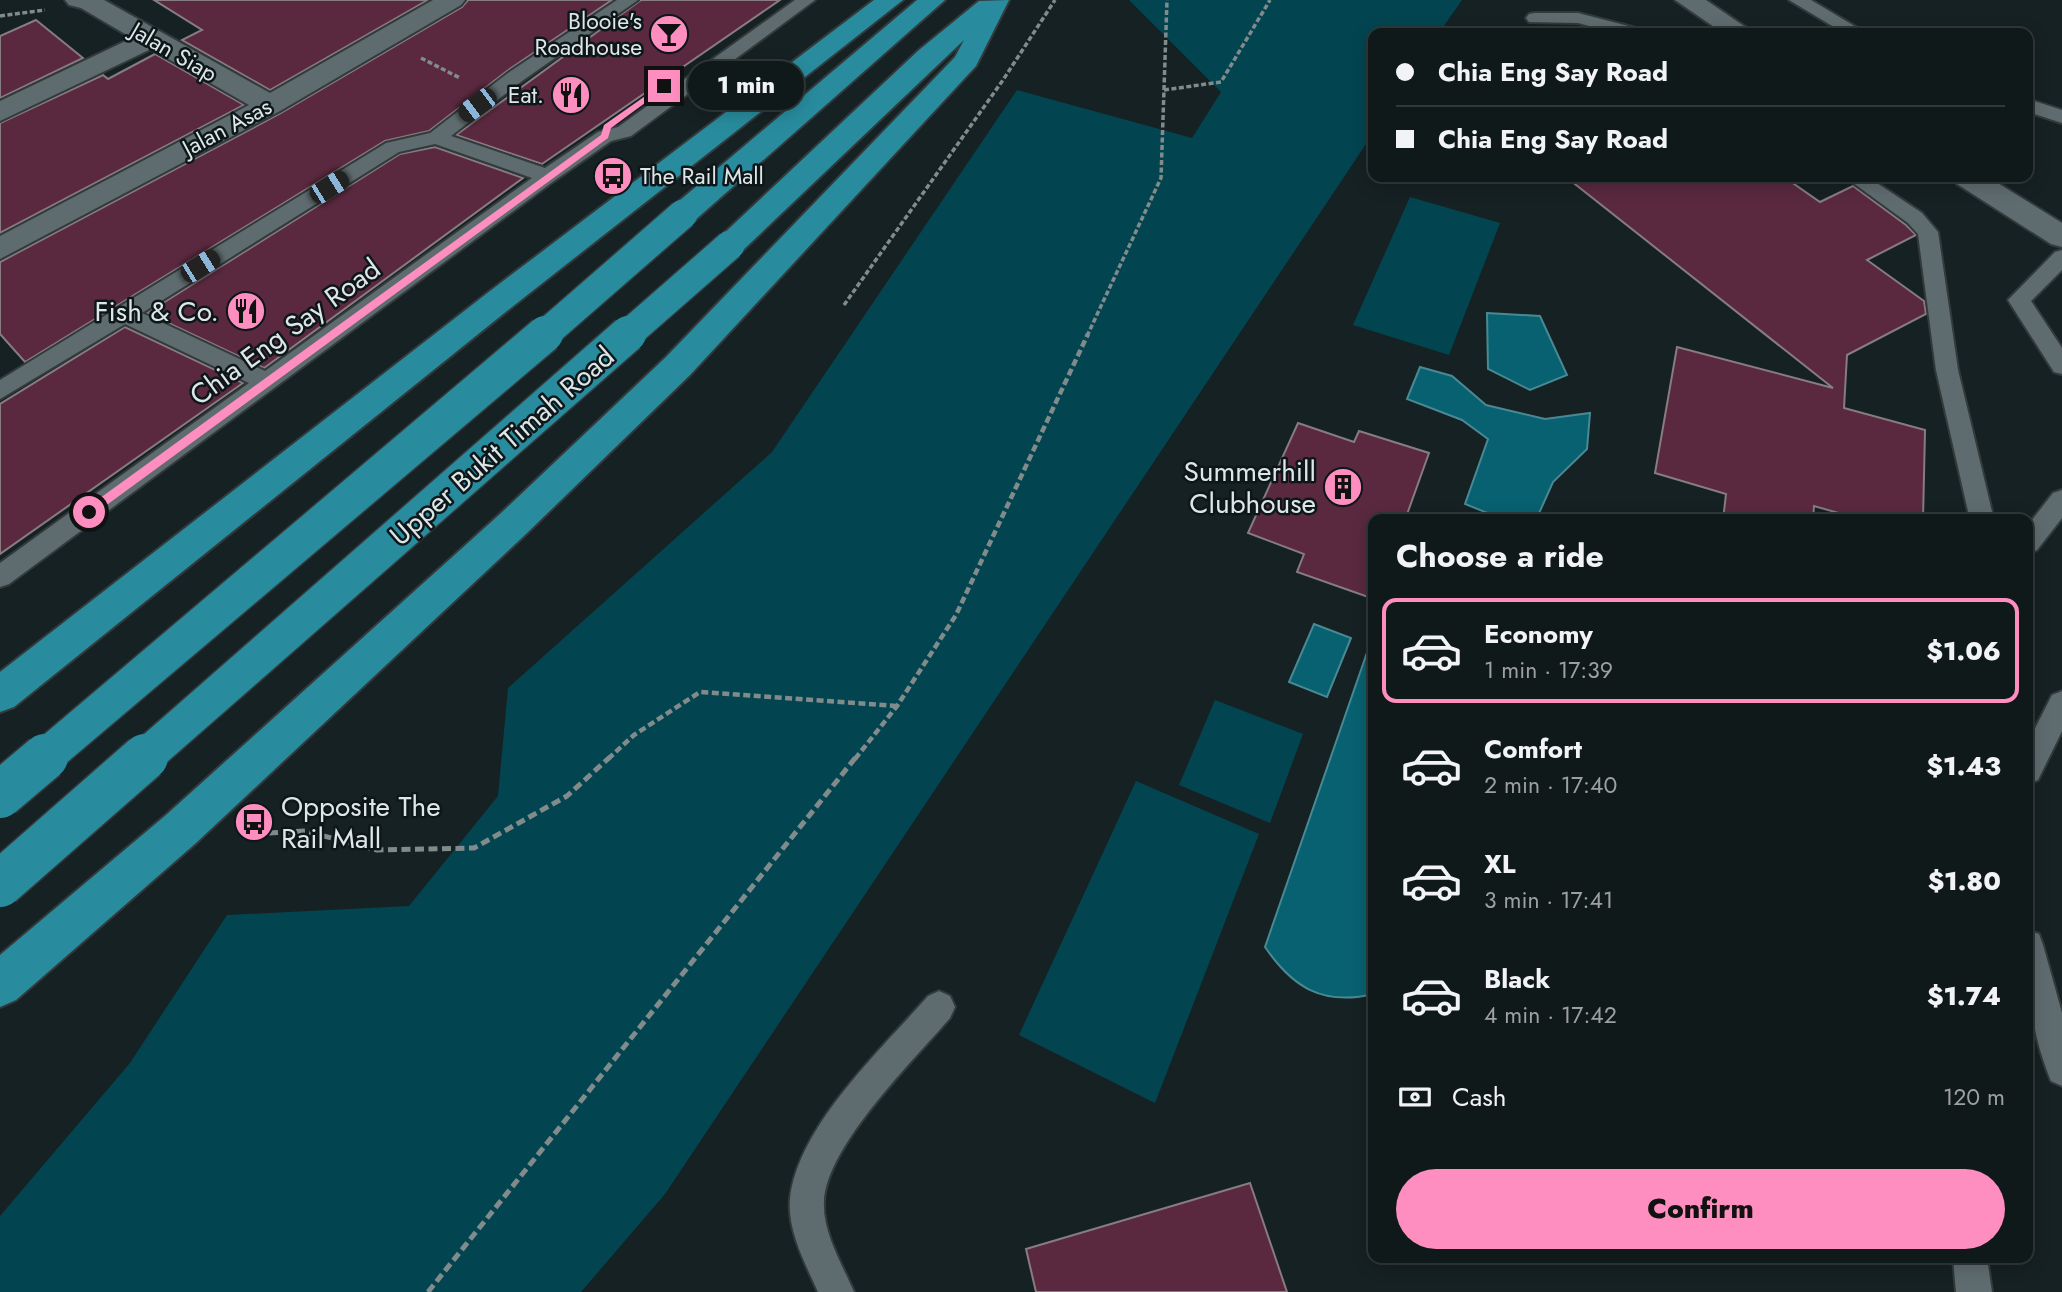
<!DOCTYPE html>
<meta charset="utf-8">
<style>
body{margin:0;font-family:Jost,sans-serif;background:#192223;color:#f1f3f6;height:100vh;display:flex;flex-direction:column;font-size:26px;white-space:nowrap}
*{box-sizing:border-box;margin:0}
p{font-size:23px;color:#9ca0a2}
.icon{flex:none;width:38px;height:38px;fill:none;stroke:currentColor;stroke-width:2;stroke-linecap:round;stroke-linejoin:round}
.map{position:relative;flex:1;overflow:hidden}
.panel{position:absolute;left:1368px;top:514px;width:665px;height:749px;display:flex;flex-direction:column;background:#10191a;border-radius:14px;box-shadow:0 4px 18px #0003,0 0 0 2px #303839}
.panel>*{flex:none}
.top-card{position:absolute;left:1368px;top:28px;width:665px;height:154px;border-radius:14px;box-shadow:0 4px 18px #0003,0 0 0 2px #303839;display:grid;align-content:center;height:154px;padding:0 28px;background:#10191a}
.end{position:absolute;width:32px;height:32px;margin:-16px;border:9px solid #fd8ebf;background:#111;box-shadow:0 0 0 4px #111}
.from{border-radius:50%}
.bubble{position:absolute;height:49px;border-radius:24px;background:#10191a;box-shadow:0 4px 18px #0003,0 0 0 2px #303839;font-size:23px;font-weight:800;line-height:49px;text-align:center}
.car{position:absolute;width:21px;height:42px;margin:-21px -10px;border-radius:9px;box-shadow:0 0 5px 2px #0007;background:linear-gradient(#222 24%,#8ab4d8 0 40%,#222 0 76%,#8ab4d8 0 86%,#222 0)}
.top-card b{display:flex;align-items:center;gap:24px;height:66px;font-size:26px}
.top-card b+b{border-top:2px solid #303839}
.top-card i{width:18px;height:18px;background:#f1f3f6}
ul{padding:0;list-style:none}
li{display:flex;align-items:center;gap:21px;height:105px;margin:0 14px 10px;padding:0 14px;border:4px solid transparent;border-radius:14px}
li div{flex:1}
li b{display:block;font-size:26px}
li em{font-style:normal;font-weight:800}
li.on{border-color:#fd8ebf}
li>.icon{width:63px;height:63px;stroke-width:1.5}
h2{padding:0 28px;font-size:32px;line-height:84px}
.pay{display:flex;align-items:center;gap:18px;height:77px;padding:0 28px;font-size:26px}
.pay p{margin-inline-start:auto}
.action{display:flex;gap:14px;margin-top:auto;padding:14px 28px}
.action a{flex:1;height:80px;border-radius:42px;background:#fd8ebf;color:#111;font-size:28px;font-weight:800;line-height:80px;text-align:center}
.map>svg:first-child{display:block}
.green{fill:#024550}
.water{fill:#086170;stroke:#488994;stroke-width:2}
.building{fill:#5a293f;stroke:#877c80;stroke-width:2}
.lines{fill:none;stroke-linecap:round;stroke-linejoin:round}
.service-casing{stroke:#333a3c;stroke-width:4}
.minor-casing{stroke:#333a3c;stroke-width:4}
.trunk-casing{stroke:#333a3c;stroke-width:4}
.path-far2{stroke:#828b8c;stroke-width:3.5;stroke-dasharray:5 2.5;stroke-linecap:butt}
.path-far1{stroke:#828b8c;stroke-width:4.5;stroke-dasharray:7 3.5;stroke-linecap:butt}
.path{stroke:#828b8c;stroke-width:5;stroke-dasharray:9 4.5;stroke-linecap:butt}
.service{fill:#5f6c6f;fill-rule:evenodd}
.minor{fill:#5f6c6f;fill-rule:evenodd}
.trunk{fill:#288c9e;fill-rule:evenodd}
.trunk-bridge-far2-casing{stroke:#333a3c;stroke-width:32;stroke-linecap:butt}
.trunk-bridge-far1-casing{stroke:#333a3c;stroke-width:39;stroke-linecap:butt}
.trunk-bridge-casing{stroke:#333a3c;stroke-width:49;stroke-linecap:butt}
.trunk-bridge-far2{stroke:#288c9e;stroke-width:29}
.trunk-bridge-far1{stroke:#288c9e;stroke-width:36}
.trunk-bridge{stroke:#288c9e;stroke-width:46}
.route{fill:#fd8ebf}
.labels{text-anchor:middle;dominant-baseline:central;stroke-width:5;stroke-linejoin:round;paint-order:stroke}
.far-poi-label{font-size:23px;fill:#dfe6e7;stroke:#0d171a;text-anchor:end}
.far-street-label{font-size:23px;fill:#dfe6e7;stroke:#0d171a}
.poi-label{font-size:28px;fill:#dfe6e7;stroke:#0d171a;text-anchor:end}
.street-label{font-size:28px;fill:#dfe6e7;stroke:#0d171a}
</style>
<div class="map">
<svg width="2062" height="1292" viewBox="0 0 2062 1292">
<rect width="100%" height="100%" fill="#162123"/>
<g class="green">
<polygon points="1129,0 1462,0 1439,33 1374,33 1374,132 665,1194 581,1292 0,1292 0,1216 130,1063 227,915 409,906 498,796 508,688 772,452 1017,90 1192,138 1221,92"/>
<polygon points="1410,197 1500,223 1449,355 1353,325"/>
<polygon points="1215,700 1303,734 1270,823 1179,785"/>
<polygon points="1136,781 1259,834 1155,1103 1019,1035"/>
</g>
<g class="water">
<polygon points="1487,313 1540,316 1567,375 1530,390 1488,369"/>
<polygon points="1420,367 1452,376 1486,405 1545,419 1590,413 1587,449 1553,482 1536,520 1505,520 1465,504 1488,439 1462,420 1407,399"/>
<polygon points="1314,624 1351,638 1327,697 1289,682"/>
<path d="M1371,641h3v353c-51,12 -81,-6 -109,-47z"/>
</g>
<g class="building">
<polygon points="154,0 428,0 270,90 182,40 202,30"/>
<polygon points="468,0 612,0 507,71 429,131 385,141 25,362 0,334 0,262 281,113 462,7"/>
<polygon points="641,0 780,0 542,164 456,135"/>
<polygon points="36,20 83,58 0,98 0,36"/>
<polygon points="155,54 244,105 0,233 0,123 103,75 108,79"/>
<polygon points="435,147 523,178 264,368 147,313 400,154"/>
<polygon points="1566,177 1784,177 1820,202 1853,186 1906,225 1916,235 1867,260 1924,301 1926,314 1847,355 1844,408 1925,430 1923,520 1863,520 1814,506 1813,520 1723,520 1726,494 1655,473 1677,347 1833,388"/>
<polygon points="125,327 243,383 0,554 0,404"/>
<polygon points="1298,423 1354,442 1359,431 1429,453 1405,520 1374,520 1374,599 1297,572 1304,554 1248,533"/>
<polygon points="1250,1183 1287,1292 1036,1292 1026,1249"/>
</g>
<g class="lines">
<g class="service-casing">
<g id="service">
<path d="M617,0h21l-116,81 -71,55 94,32 53,-36 20,-5 177,-127h20l-184,136 -20,5 -57,40 -545,403 -9,3v-24l249,-180 -124,-59 -125,75v-19l386,-237 44,-10 78,-60zM435,144l97,34 -267,193 -123,-58 257,-161z"/>
<polygon points="1789,0 1811,0 1866,33 1844,33"/>
<polygon points="1535,13 1578,13 1640,29 1643,33 1615,33 1578,23 1529,22 1526,18 1529,14"/>
<polygon points="2028,99 2062,110 2062,123 2028,112"/>
<polygon points="1845,177 1868,177 1922,213 1938,232 1958,370 1994,520 1970,520 1936,370 1918,234 1908,223"/>
<polygon points="2062,250 2062,270 2031,301 2062,348 2062,374 2054,372 2008,300 2055,252"/>
<polygon points="2062,490 2062,518 2037,550 2028,553 2028,525 2053,493"/>
<polygon points="2062,691 2062,731 2038,780 2028,784 2028,742 2052,695"/>
<path d="M2028,930l11,4 4,11 19,68v73l-11,-5c-22,-53 -23,-95 -23,-151z"/>
<path d="M939,991l11,5 5,11 -5,11c-36,42 -123,127 -126,183 -2,31 18,63 30,91h-36c-12,-27 -31,-62 -28,-93 8,-73 91,-149 138,-203z"/>
<polygon points="1953,1258 1987,1258 1992,1292 1956,1292"/>
</g>
</g>
<g class="minor-casing">
<g id="minor">
<polygon points="65,0 104,0 270,93 433,0 465,0 461,5 280,111 0,259 0,236 249,105 151,49 0,121 0,101 132,38 81,8 69,5"/>
<polygon points="1675,0 1706,0 1754,33 1723,33"/>
<polygon points="1953,177 1988,177 2062,223 2062,247 2051,244 1957,184"/>
</g>
</g>
<g class="trunk-casing">
<g id="trunk">
<polygon points="874,0 903,0 512,307 14,707 0,712 0,672 490,291"/>
<polygon points="917,0 945,0 694,221 683,224 672,221 668,214 672,207"/>
<polygon points="1009,0 976,66 690,375 526,534 196,843 16,1000 0,1007 0,955 166,815 500,514 666,357 955,57 964,40 741,252 730,255 719,252 715,245 719,238 919,50 979,1"/>
</g>
</g>
<g class="path-far2">
<polyline points="0,16 45,10"/>
<polyline points="421,58 460,78"/>
<polyline points="1164,90 1221,82 1270,0"/>
<polyline points="844,305 1003,80 1055,0"/>
<polyline points="1087,336 1161,178 1167,0"/>
</g>
<g class="path-far1">
<polyline points="608,759 634,735 700,692 896,706"/>
<polyline points="855,759 897,706 956,615 1088,334"/>
</g>
<g class="path">
<polyline points="269,833 305,831 377,850 474,848 567,796 610,757"/>
<polyline points="428,1292 856,757"/>
</g>
<use href="#service" class="service"/>
<use href="#minor" class="minor"/>
<use href="#trunk" class="trunk"/>
<g class="trunk-bridge-far2-casing">
<g id="trunk-bridge-far2">
<polyline points="543,336 683,214"/>
<polyline points="626,336 730,245"/>
</g>
</g>
<g class="trunk-bridge-far1-casing">
<g id="trunk-bridge-far1">
<polyline points="43,759 545,334"/>
<polyline points="143,759 628,334"/>
</g>
</g>
<g class="trunk-bridge-casing">
<g id="trunk-bridge">
<polyline points="0,795 45,757"/>
<polyline points="0,884 145,757"/>
</g>
</g>
<use href="#trunk-bridge-far2" class="trunk-bridge-far2"/>
<use href="#trunk-bridge-far1" class="trunk-bridge-far1"/>
<use href="#trunk-bridge" class="trunk-bridge"/>
</g>
<polygon class="route" points="661,85 668,86 611,128 608,138 93,515 85,515 85,509 601,135 604,125"/>
<defs>
<g id="bar-disc" transform="scale(2.0125)"><circle r="9.5" fill="#fd8ebf" stroke="#0d171a"/><path d="M-6-5H6L.8 .8V4.5H3.5V6h-7V4.5H-.8V.8Z" fill="#111"/></g>
<g id="restaurant-disc" transform="scale(2.0125)"><circle r="9.5" fill="#fd8ebf" stroke="#0d171a"/><path d="M-5-6h1v4h1v-4h1v4h1v-4h1v5L-1.5 .5V6h-2V.5L-5-1ZM5-6V6H3V1.5H1.5Q1.5-4 5-6Z" fill="#111"/></g>
<g id="bus-disc" transform="scale(2.0125)"><circle r="9.5" fill="#fd8ebf" stroke="#0d171a"/><path d="M-5-6H5V4H4V6H2V4H-2V6H-4V4H-5ZM-3.5-4V0h7V-4ZM-3.5 1.2v1.5H-2V1.2ZM2 1.2v1.5H3.5V1.2Z" fill="#111"/></g>
<g id="building-disc" transform="scale(2.0125)"><circle r="9.5" fill="#fd8ebf" stroke="#0d171a"/><path d="M-4-6H4V6H1V3H-1V6H-4ZM-2.5-4.3h1.7v1.8h-1.7ZM.8-4.3h1.7v1.8H.8ZM-2.5-1h1.7V.8h-1.7ZM.8-1h1.7V.8H.8Z" fill="#111"/></g>
</defs>
<g fill-rule="evenodd">
<use href="#bar-disc" x="669" y="34"/>
<use href="#restaurant-disc" x="571" y="95"/>
<use href="#bus-disc" x="613" y="176"/>
<use href="#restaurant-disc" x="246" y="311"/>
<use href="#building-disc" x="1343" y="487"/>
<use href="#bus-disc" x="254" y="822"/>
</g>
<g class="labels">
<g class="far-poi-label">
<text x="642" y="21">Blooie's<tspan x="642" dy="26">Roadhouse</tspan></text>
<text x="544" y="95">Eat.</text>
<text x="640" y="176" text-anchor="start">The Rail Mall</text>
</g>
<g class="far-street-label">
<text transform="translate(174 52) rotate(30)">Jalan Siap</text>
<text transform="translate(227 127) rotate(-28)">Jalan Asas</text>
</g>
<g class="poi-label">
<text x="219" y="311">Fish &amp; Co.</text>
<text x="1316" y="471">Summerhill<tspan x="1316" dy="32">Clubhouse</tspan></text>
<text x="281" y="806" text-anchor="start">Opposite The<tspan x="281" dy="32">Rail Mall</tspan></text>
</g>
<g class="street-label">
<text transform="translate(285 332) rotate(-36)">Chia Eng Say Road</text>
<text transform="translate(502 446) rotate(-41)">Upper Bukit Timah Road</text>
</g>
</g>
</svg>
<i class="end from" style="left:89px;top:512px"></i>
<i class="end" style="left:664px;top:86px"></i>
<div class="bubble" style="left:688px;top:61px;width:116px">1 min</div>
<i class="car" style="left:477px;top:105px;rotate:233deg"></i>
<i class="car" style="left:329px;top:187px;rotate:58deg"></i>
<i class="car" style="left:200px;top:266px;rotate:58deg"></i>
<div class="top-card">
<b><i class="from"></i>Chia Eng Say Road</b>
<b><i></i>Chia Eng Say Road</b>
</div>
<section class="panel">
<h2>Choose a ride</h2>
<ul>
<li class="on"><svg class="icon" aria-label="car" viewBox="0 0 24 24"><path d="M5 17H2v-5l4-1 3-4h7l3 4 3 1v5h-3M9 17h6M6 11h13"/><circle cx="7" cy="17" r="2"/><circle cx="17" cy="17" r="2"/></svg><div><b>Economy</b><p>1 min · 17:39</p></div><em>$1.06</em></li>
<li><svg class="icon" aria-label="car" viewBox="0 0 24 24"><path d="M5 17H2v-5l4-1 3-4h7l3 4 3 1v5h-3M9 17h6M6 11h13"/><circle cx="7" cy="17" r="2"/><circle cx="17" cy="17" r="2"/></svg><div><b>Comfort</b><p>2 min · 17:40</p></div><em>$1.43</em></li>
<li><svg class="icon" aria-label="car" viewBox="0 0 24 24"><path d="M5 17H2v-5l4-1 3-4h7l3 4 3 1v5h-3M9 17h6M6 11h13"/><circle cx="7" cy="17" r="2"/><circle cx="17" cy="17" r="2"/></svg><div><b>XL</b><p>3 min · 17:41</p></div><em>$1.80</em></li>
<li><svg class="icon" aria-label="car" viewBox="0 0 24 24"><path d="M5 17H2v-5l4-1 3-4h7l3 4 3 1v5h-3M9 17h6M6 11h13"/><circle cx="7" cy="17" r="2"/><circle cx="17" cy="17" r="2"/></svg><div><b>Black</b><p>4 min · 17:42</p></div><em>$1.74</em></li>
</ul>
<div class="pay"><svg class="icon" aria-label="cash" viewBox="0 0 24 24"><path d="M3 7h18v10H3z"/><circle cx="12" cy="12" r="2"/></svg>Cash<p>120 m</p></div>
<div class="action"><a>Confirm</a></div>
</section>
</div>
